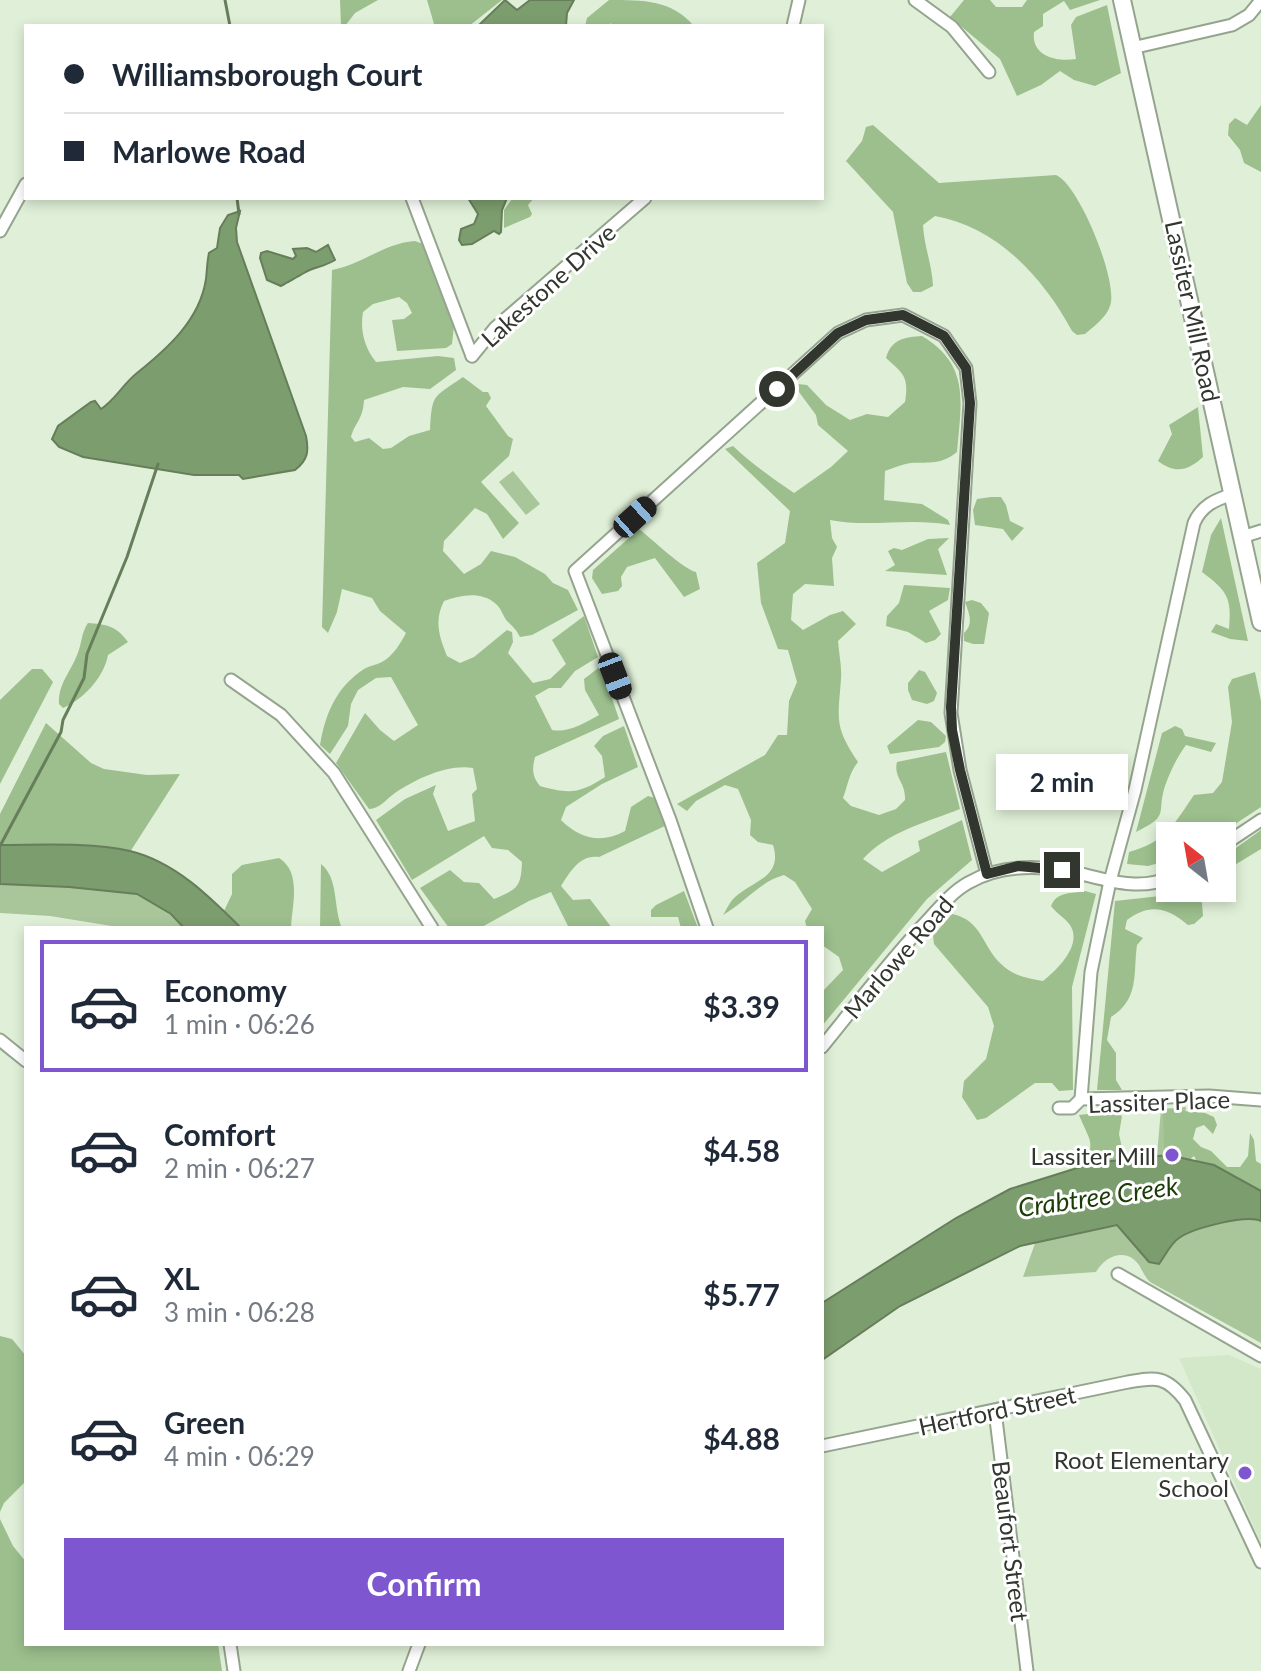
<!DOCTYPE html>
<meta charset="utf-8">
<style>
body{margin:0;font-family:Lato,sans-serif;background:#f2f2f3;color:#1f2937;height:100vh;display:flex;flex-direction:column;font-size:30px;white-space:nowrap}
*{box-sizing:border-box;margin:0}
p{font-size:26px;color:#747a83}
.icon{flex:none;width:44px;height:44px;fill:none;stroke:currentColor;stroke-width:2;stroke-linecap:round;stroke-linejoin:round}
.map{position:relative;flex:1;overflow:hidden}
.drawer{position:absolute;left:24px;top:926px;width:800px;height:720px;display:flex;flex-direction:column;background:#fff;border-radius:0px;box-shadow:0 4px 12px #0003}
.drawer>*{flex:none}
.top-card{position:absolute;left:24px;top:24px;width:800px;height:176px;border-radius:0px;box-shadow:0 4px 12px #0003;display:grid;align-content:center;height:176px;padding:0 40px;background:#fff}
.needle{width:52px;rotate:329deg}
.tools{position:absolute;left:1156px;top:822px;display:grid;gap:16px}
.tools a{display:grid;place-items:center;width:80px;height:80px;border-radius:0px;background:#fff;box-shadow:0 4px 12px #0003;font-size:40px}
.end{position:absolute;width:36px;height:36px;margin:-18px;border:10px solid #31372e;background:#fff;box-shadow:0 0 0 4px #fff}
.from{border-radius:50%}
.bubble{position:absolute;height:56px;border-radius:0px;background:#fff;box-shadow:0 4px 12px #0003;font-size:26px;font-weight:700;line-height:56px;text-align:center}
.car{position:absolute;width:24px;height:48px;margin:-24px -12px;border-radius:10px;box-shadow:0 0 6px 2px #0007;background:linear-gradient(#222 24%,#8ab4d8 0 40%,#222 0 76%,#8ab4d8 0 86%,#222 0)}
.top-card b{display:flex;align-items:center;gap:28px;height:76px;font-size:30px}
.top-card b+b{border-top:2px solid #e0e1e3}
.top-card i{width:20px;height:20px;background:#1f2937}
ul{padding:14px 0 0;list-style:none}
li{display:flex;align-items:center;gap:24px;height:132px;margin:0 16px 12px;padding:0 24px;border:4px solid transparent;border-radius:0px}
li div{flex:1}
li b{display:block;font-size:30px}
li em{font-style:normal;font-weight:700}
li.current{border-color:#7d56d0}
li>.icon{width:72px;height:72px;stroke-width:1.5}
.cta{display:flex;gap:16px;margin-top:auto;padding:16px 40px}
.cta a{flex:1;height:92px;border-radius:0px;background:#7d56d0;color:#fff;font-size:32px;font-weight:700;line-height:92px;text-align:center}
.map>svg:first-child{display:block}
.built{fill:#d3e8c9}
.green{fill:#a9c69b}
.forest{fill:#9cbf8d}
.water{fill:#7c9d6d;stroke:#667e5a;stroke-width:2}
.lines{fill:none;stroke-linecap:round;stroke-linejoin:round}
.stream{stroke:#667e5a;stroke-width:3}
.street-casing{stroke:#95a48e;stroke-width:15}
.secondary-casing{stroke:#95a48e;stroke-width:20}
.street{stroke:#fff;stroke-width:11}
.secondary{stroke:#fff;stroke-width:16}
.route{stroke:#31372e;stroke-width:10}
.poi-dot{fill:#7d56d0;stroke:#fff;stroke-width:3}
.labels{text-anchor:middle;dominant-baseline:central;stroke-width:6;stroke-linejoin:round;paint-order:stroke}
.street-label{font-size:24px;fill:#31372e;stroke:#fff}
.poi-label{font-size:24px;fill:#31372e;stroke:#fff;text-anchor:end}
.water-label{font-size:26px;font-style:italic;fill:#1c3c07;stroke:#fff}
</style>
<div class="map">
<svg width="1261" height="1671" viewBox="0 0 1261 1671">
<rect width="100%" height="100%" fill="#e0f0d8"/>
<polygon class="built" points="1229,1355 1261,1369 1261,1543 1179,1358"/>
<g class="green">
<polygon points="513,471 540,504 526,515 499,482"/>
<polygon points="0,860 116,875 209,928 124,928 50,916 0,913"/>
<path d="M1186,1107l-10,96 85,8v132l-111,-61c-5,-5 -7,-10 -11,-17 -13,-18 -34,-9 -43,7l-73,5 20,-56 109,-8 9,-104z"/>
</g>
<g class="forest">
<polygon points="340,0 378,0 355,13 345,26 341,26"/>
<polygon points="427,0 502,0 469,26 432,26 434,24"/>
<path d="M609,0c35,0 63,0 85,26h-82l-1,-3 -3,3h-23l2,-8z"/>
<path d="M964,0h26l6,7h26l5,-7h73l-30,10 -6,-9 -21,13v12l-9,6c-3,25 24,30 42,27l-5,-34 5,-8 31,-12 14,68 -26,13 -21,-6 -14,-9 -19,14 -24,11 -17,-37 -50,-42z"/>
<polygon points="1261,105 1261,172 1244,163 1240,150 1228,135 1229,124 1235,118 1247,125"/>
<path d="M873,125l66,58 117,-8c23,9 63,108 54,131 -3,11 -17,21 -25,28l-8,1 -5,-4c-29,-54 -75,-104 -137,-115l-12,9c1,21 9,39 10,61l-12,6h-8l-6,-9 -14,-71 -47,-51 16,-20 4,-14z"/>
<polygon points="534,198 528,205 532,214 530,217 504,228 504,210 512,199"/>
<path d="M415,241l11,4 28,81 -2,18 -6,4 -49,3 -5,-31 12,-1 8,-6 -5,-10 -8,-6 -26,7 -10,8c-3,18 1,35 13,50l62,-6 16,2 2,12 -26,19 -27,-2 -39,13c-1,20 -9,22 -13,37l4,5 14,-4 14,11 8,-1 18,-12 21,-6c2,-37 3,-32 33,-53l20,15h5l3,6 -5,8 22,30 5,3 -4,17 -28,26 38,41 -16,16 -16,-25 -12,-6 -31,33 -1,10 21,23 17,-10 10,-13 24,6 30,17 8,9 15,7 10,20 -46,25 -12,2c-4,-8 -7,-10 -13,-16 -4,-5 -6,-13 -11,-17 -15,-13 -35,-9 -52,-3 -10,20 -5,35 3,55l13,7 14,-6 33,-27 5,2 1,10 -5,11 25,30 17,-4 16,-15 -14,-24 32,-24 14,41 -23,14 -14,17h-12l-14,8 17,34c17,3 32,-7 47,-15l-14,-25 -1,-11 17,-13 18,53 -84,38c-3,12 -3,19 5,29 29,8 39,8 65,-9l-3,-21 -8,-10 9,-10 21,-10 14,41 -36,17 -36,23 -5,13c19,19 40,24 64,11l6,-24 17,-11 7,2 12,27 -68,32c-19,-3 -29,15 -38,29l12,14 17,-1 22,29h-43l-18,-36 -22,9 -49,27h-31l-29,-40 30,-18 14,12 15,1 15,16c23,-10 27,-11 28,-37l-14,-12 -16,-2 -8,-12 -72,44 -36,-60 29,-21 31,-14 -3,9 15,37 27,-10 -3,-27 5,-5 -4,-21c-26,-4 -57,11 -78,25 -9,6 -15,16 -26,16l-33,-46 29,-50 15,17 14,11 24,-16 -27,-48 -15,1 -18,12 -7,14 -3,22 -18,28 -10,-9c5,-30 16,-58 44,-76 5,-3 12,-4 18,-7 11,-6 18,-18 24,-29l-26,-22 -8,-13 -30,-9 -5,23 -9,21 -6,-6 10,-357c29,-5 52,-27 83,-29z"/>
<path d="M922,336c49,29 39,68 35,116 -16,13 -27,10 -46,11 -8,1 -18,5 -26,8l-1,29 38,4 26,16 2,5c-40,-8 -80,3 -120,-5l2,18 5,9 -5,11 2,28 -29,-2 -12,10 -2,26 12,10 27,-15 13,-4 13,13 -18,17c1,13 4,26 3,38 -3,41 -7,47 17,83 -9,11 -10,23 -15,36l8,8 28,9 17,-6 9,-9c1,-18 -12,-22 -8,-38l49,-10 14,57c-33,13 -73,23 -97,50l19,13 38,-21 -2,-10 44,-21 10,40 -45,39 -105,127v-34l21,-22 -4,-13 -17,-12v-17h-15l-2,-7 7,-12 -17,-27 -11,-7c-23,6 -39,27 -61,40 4,-6 6,-12 11,-17 20,-18 49,-21 39,-53l-15,-3 -8,-7 1,-15 -13,-31 -13,-4 -29,16 -9,10 -10,-7 88,-49 13,-20h9l2,-34 8,-19 -9,-32 -10,-1 -17,-46 -4,-40 28,-20 5,-32 -65,-62 8,-3c19,18 39,32 61,47l37,-26 17,-16 -30,-26 -2,-10 -20,-27 2,-4 9,1 19,20 24,15 17,-6 21,3 17,-15c4,-25 -1,-28 -19,-44 5,-19 19,-21 36,-22z"/>
<path d="M1198,407l5,50c-15,14 -28,17 -45,4l14,-27 -3,-9z"/>
<polygon points="991,497 1001,497 1006,505 1010,521 1024,528 1012,541 1003,529 975,525 973,510 977,499"/>
<path d="M1221,518l27,123 -18,-2 -19,-7 5,-8 13,5c3,-32 -2,-38 -27,-57l9,-37z"/>
<path d="M639,529c13,10 44,40 57,43l4,17 -16,8 -29,-39 -28,9 -6,10 1,9 -4,5 -16,3 -10,-16 1,-8z"/>
<polygon points="949,538 938,549 947,575 885,571 895,565 888,551 894,548 902,550 928,539"/>
<polygon points="904,585 950,588 948,600 929,611 941,634 935,640 926,643 908,632 886,626 887,616 899,603"/>
<path d="M972,600l9,3 8,10 -5,31h-11l-9,-3v-8c10,-9 5,-20 1,-31z"/>
<path d="M88,623c18,1 29,3 40,19l-20,13c-4,22 -24,44 -45,53l-4,-4c-1,-20 11,-31 18,-49 5,-11 4,-22 11,-32z"/>
<polygon points="32,669 42,669 53,682 0,784 0,700"/>
<polygon points="919,670 925,672 937,693 934,701 927,704 912,700 908,690 908,683"/>
<path d="M1255,672l6,29v106l-44,29h-47v24l-22,6 -21,-2 2,-12c37,-10 45,-28 65,-57l19,-2 9,-11 10,-60 -4,-35 4,-8z"/>
<polygon points="918,720 931,722 946,736 945,742 939,747 890,754 887,746"/>
<polygon points="46,723 91,763 104,769 147,775 180,774 130,852 71,845 0,845 0,814"/>
<path d="M1175,726l7,3 3,7 31,7 -5,9 -25,-7c-9,12 -16,27 -21,41 -9,28 6,29 -29,46l26,-99z"/>
<polygon points="1261,830 1261,849 1233,866 1222,865 1222,858"/>
<path d="M279,858c23,14 13,47 12,70h-50l-17,-17 8,-17v-20l10,-9z"/>
<path d="M321,864c18,14 12,44 21,64h-22z"/>
<path d="M1181,888h12l9,15 1,13 -9,8 -6,1c-21,-18 -39,-22 -61,-5l-2,9 18,9 -6,7c-4,28 3,54 -26,72l-4,23 9,13v27l6,10h-25l18,-189 45,-5z"/>
<polygon points="684,891 698,928 681,928 678,917 651,917 651,910 656,905"/>
<path d="M1085,891l11,3 -24,93 1,103 -14,1 -7,-8h-17l-49,35 -9,2 -15,-23 2,-16 22,-22 8,-33 -6,-19 -54,-63 -1,-8 19,-22c30,6 30,32 49,50 12,12 26,14 42,17 14,-11 40,-36 27,-56 -5,-7 -14,-12 -19,-19 6,-15 20,-12 34,-15z"/>
<polygon points="1163,1109 1205,1113 1214,1117 1217,1125 1213,1134 1204,1125 1196,1128 1193,1139 1201,1147 1211,1151 1227,1167 1240,1167 1248,1156 1250,1133 1254,1140 1256,1161 1261,1164 1261,1198 1205,1178 1194,1156 1185,1164 1174,1161 1164,1149"/>
<path d="M1112,1111l10,5 -3,18 7,33 -41,6c8,-36 8,-25 -6,-58z"/>
<polygon points="0,1336 12,1339 26,1356 26,1481 4,1503 0,1512"/>
<polygon points="0,1519 13,1546 26,1562 26,1644 218,1644 222,1671 0,1671"/>
</g>
<g class="water">
<polygon points="505,0 517,10 530,0 574,0 567,13 566,26 478,26"/>
<polygon points="468,198 507,198 502,210 501,232 499,234 494,231 472,244 462,245 459,240 461,229 474,224 478,214"/>
<path d="M240,211l-4,17 1,14 69,194c3,15 2,24 -11,34l-52,9 -4,-4h-45l-111,-18 -24,-10 -7,-8 6,-13 33,-24 4,-1 6,8c15,-10 22,-25 36,-36 30,-24 63,-53 69,-94 1,-9 1,-17 3,-26l8,-5 3,-20 8,-13z"/>
<path d="M328,245l7,15c-11,7 -22,7 -31,13 -8,5 -15,8 -23,13l-14,-6 -7,-22 1,-5 6,-2 26,8 3,-3 -3,-7 14,-1 9,4z"/>
<path d="M0,845c42,0 89,-3 130,6 45,11 79,45 111,77h-57l-13,-14 -34,-20 -68,-7 -69,-3z"/>
<path d="M1168,1155l46,10 47,26v30c-14,-7 -68,7 -82,17 -8,5 -14,18 -20,26l-10,-2 -32,-37 -97,21 -120,60 -78,54v-57l134,-85 54,-29 83,-26z"/>
</g>
<g class="lines">
<g class="stream">
<polyline points="225,0 230,26"/>
<polyline points="237,198 239,214"/>
<polyline points="0,846 61,732 63,720 84,678 87,654 127,557 158,464"/>
</g>
<g class="street-casing">
<g id="street">
<polyline points="915,0 952,27 989,72"/>
<polyline points="793,26 799,0"/>
<polyline points="1132,48 1232,25 1249,15 1258,4"/>
<polyline points="412,198 472,356"/>
<polyline points="0,231 26,184"/>
<polyline points="472,356 495,328 645,198"/>
<polyline points="1242,537 1261,531"/>
<polyline points="231,680 281,715 334,773 432,928"/>
<polyline points="1222,846 1261,820"/>
<polyline points="707,928 670,820 575,571 838,333 866,320 903,315 944,336 966,368 970,403 951,713 960,770 987,874"/>
<polyline points="0,1040 26,1061"/>
<path d="M822,1047c35,-43 68,-87 106,-127 12,-13 24,-28 40,-37 29,-17 62,-18 95,-13 35,6 73,24 107,7"/>
<path d="M1081,1099l10,-127 19,-91 25,-91 59,-267c8,-18 21,-23 39,-29"/>
<polyline points="1059,1108 1072,1108 1081,1099 1209,1096 1261,1100"/>
<polyline points="1118,1274 1261,1356"/>
<polyline points="995,1411 1027,1671"/>
<path d="M822,1446l306,-64c29,-5 38,-6 57,18l76,162"/>
<polyline points="230,1644 234,1671"/>
<polyline points="409,1671 419,1644"/>
</g>
</g>
<g class="secondary-casing">
<polyline id="secondary" points="1122,0 1261,622"/>
</g>
<use href="#street" class="street"/>
<use href="#secondary" class="secondary"/>
</g>
<g class="lines">
<polyline class="route" points="777,389 838,333 866,320 903,315 944,336 966,368 970,403 951,707 952,730 960,770 987,874 1018,866 1062,870"/>
</g>
<g class="poi-dot">
<circle cx="1172" cy="1155" r="8"/>
<circle cx="1245" cy="1473" r="8"/>
</g>
<g class="labels">
<g class="street-label">
<text transform="translate(548 285) rotate(-42)">Lakestone Drive</text>
<text transform="translate(1193 311) rotate(78)">Lassiter Mill Road</text>
<text transform="translate(898 957) rotate(-49)">Marlowe Road</text>
<text transform="translate(1159 1101) rotate(-2)">Lassiter Place</text>
<text transform="translate(997 1410) rotate(-12)">Hertford Street</text>
<text transform="translate(1011 1541) rotate(83)">Beaufort Street</text>
</g>
<g class="poi-label">
<text x="1156" y="1155">Lassiter Mill</text>
<text x="1229" y="1459">Root Elementary<tspan x="1229" dy="28">School</tspan></text>
</g>
<g class="water-label">
<text transform="translate(1098 1196) rotate(-8)">Crabtree Creek</text>
</g>
</g>
</svg>
<div class="tools">
<a><svg class="needle" viewBox="-14 -14 28 28"><path d="M0-13l5 13h-10z" fill="#e53935"/><path d="M0 13l5-13h-10z" fill="#747a83"/></svg></a>
</div>
<i class="end from" style="left:777px;top:389px"></i>
<i class="end" style="left:1062px;top:870px"></i>
<div class="bubble" style="left:996px;top:754px;width:132px">2 min</div>
<i class="car" style="left:635px;top:517px;rotate:48deg"></i>
<i class="car" style="left:615px;top:676px;rotate:159deg"></i>
<div class="top-card">
<b><i class="from"></i>Williamsborough Court</b>
<b><i></i>Marlowe Road</b>
</div>
<section class="drawer">
<ul>
<li class="current"><svg class="icon" aria-label="car" viewBox="0 0 24 24"><path d="M5 17H2v-5l4-1 3-4h7l3 4 3 1v5h-3M9 17h6M6 11h13"/><circle cx="7" cy="17" r="2"/><circle cx="17" cy="17" r="2"/></svg><div><b>Economy</b><p>1 min · 06:26</p></div><em>$3.39</em></li>
<li><svg class="icon" aria-label="car" viewBox="0 0 24 24"><path d="M5 17H2v-5l4-1 3-4h7l3 4 3 1v5h-3M9 17h6M6 11h13"/><circle cx="7" cy="17" r="2"/><circle cx="17" cy="17" r="2"/></svg><div><b>Comfort</b><p>2 min · 06:27</p></div><em>$4.58</em></li>
<li><svg class="icon" aria-label="car" viewBox="0 0 24 24"><path d="M5 17H2v-5l4-1 3-4h7l3 4 3 1v5h-3M9 17h6M6 11h13"/><circle cx="7" cy="17" r="2"/><circle cx="17" cy="17" r="2"/></svg><div><b>XL</b><p>3 min · 06:28</p></div><em>$5.77</em></li>
<li><svg class="icon" aria-label="car" viewBox="0 0 24 24"><path d="M5 17H2v-5l4-1 3-4h7l3 4 3 1v5h-3M9 17h6M6 11h13"/><circle cx="7" cy="17" r="2"/><circle cx="17" cy="17" r="2"/></svg><div><b>Green</b><p>4 min · 06:29</p></div><em>$4.88</em></li>
</ul>
<div class="cta"><a>Confirm</a></div>
</section>
</div>
